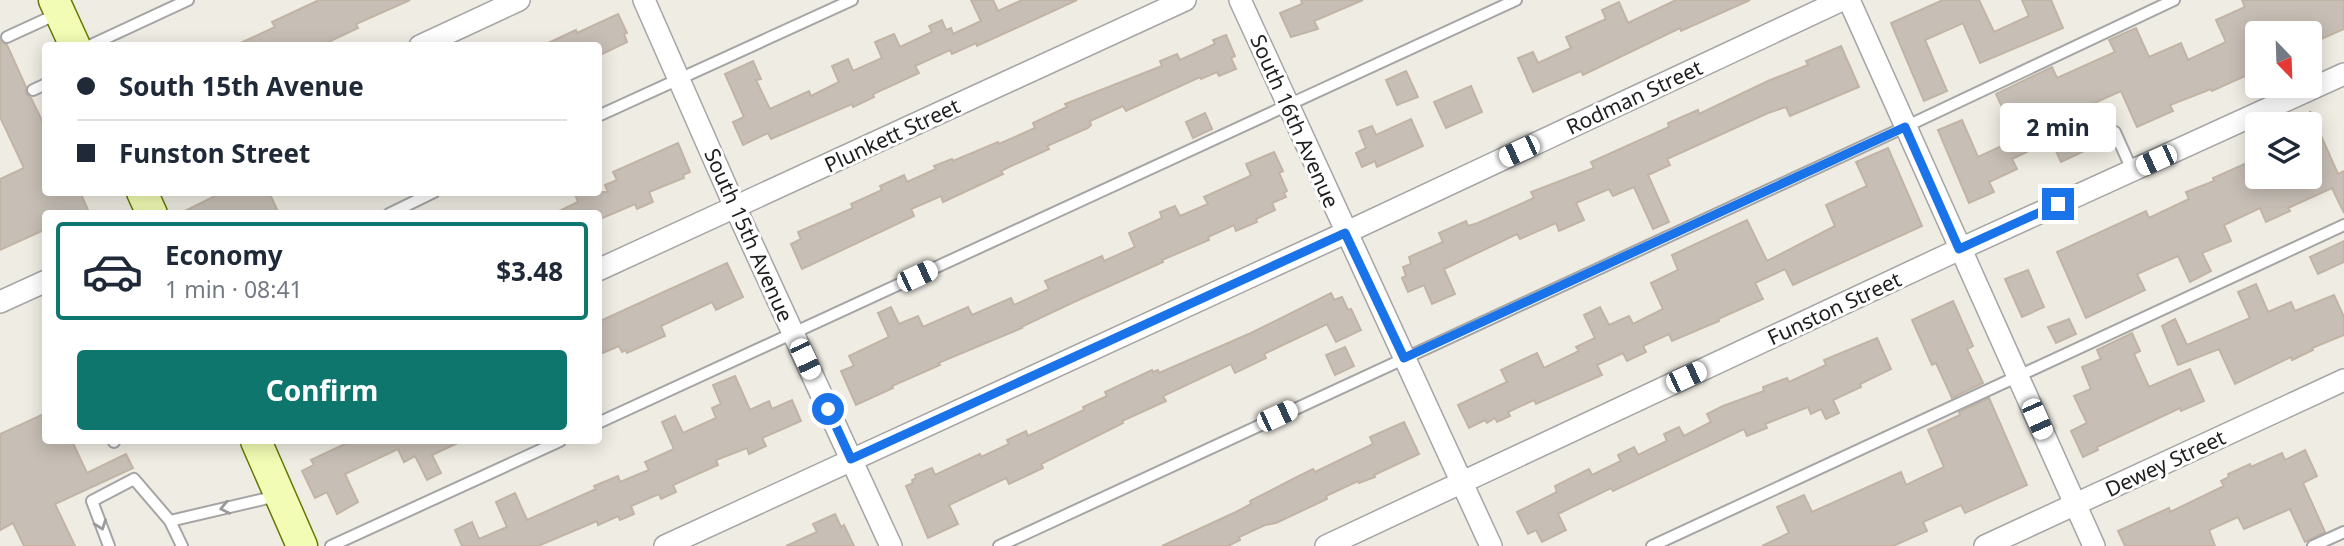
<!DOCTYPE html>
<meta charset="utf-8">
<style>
body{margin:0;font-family:"Noto Sans",sans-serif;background:#f6f6f7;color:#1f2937;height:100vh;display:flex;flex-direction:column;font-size:26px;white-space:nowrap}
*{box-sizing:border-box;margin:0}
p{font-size:23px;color:#747a83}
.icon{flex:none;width:38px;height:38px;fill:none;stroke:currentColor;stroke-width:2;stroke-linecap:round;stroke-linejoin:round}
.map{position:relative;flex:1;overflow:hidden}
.drawer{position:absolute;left:42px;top:210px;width:560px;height:234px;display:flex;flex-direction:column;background:#fff;border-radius:7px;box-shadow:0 4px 18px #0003}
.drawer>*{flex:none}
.top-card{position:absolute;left:42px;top:42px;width:560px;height:154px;border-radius:7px;box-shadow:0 4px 18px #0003;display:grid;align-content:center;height:154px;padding:0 35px;background:#fff}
.needle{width:46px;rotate:157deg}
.buttons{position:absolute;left:2245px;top:21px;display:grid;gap:14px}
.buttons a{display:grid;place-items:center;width:77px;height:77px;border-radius:7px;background:#fff;box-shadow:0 4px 18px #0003;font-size:35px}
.end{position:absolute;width:32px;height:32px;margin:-16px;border:9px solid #1a73e8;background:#fff;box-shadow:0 0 0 4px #fff}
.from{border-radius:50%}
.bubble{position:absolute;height:49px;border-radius:7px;background:#fff;box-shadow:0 4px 18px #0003;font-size:23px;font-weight:700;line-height:49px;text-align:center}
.car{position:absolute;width:21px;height:42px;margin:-21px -10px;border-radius:9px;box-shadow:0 0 5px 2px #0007;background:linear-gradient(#fff 24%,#345 0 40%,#fff 0 76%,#345 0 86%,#fff 0)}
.top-card b{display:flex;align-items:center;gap:24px;height:66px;font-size:26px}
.top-card b+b{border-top:2px solid #e0e1e3}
.top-card i{width:18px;height:18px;background:#1f2937}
ul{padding:12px 0 0;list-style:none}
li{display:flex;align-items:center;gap:21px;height:98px;margin:0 14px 10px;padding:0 21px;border:4px solid #e0e1e3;border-radius:7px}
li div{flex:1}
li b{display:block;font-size:26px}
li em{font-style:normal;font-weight:700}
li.on{border-color:#0f766e}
li>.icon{width:63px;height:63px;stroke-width:1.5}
.button{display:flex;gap:14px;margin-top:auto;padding:14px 35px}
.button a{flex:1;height:80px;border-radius:7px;background:#0f766e;color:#fff;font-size:28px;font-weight:700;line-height:80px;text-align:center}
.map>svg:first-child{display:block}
.building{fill:#c7bfb6;stroke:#c1b4a5;stroke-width:2}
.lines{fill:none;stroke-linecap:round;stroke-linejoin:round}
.lane-casing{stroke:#a5a5a5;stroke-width:14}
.street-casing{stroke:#a5a5a5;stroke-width:24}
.secondary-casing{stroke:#637900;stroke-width:33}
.lane{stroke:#fff;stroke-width:10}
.street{stroke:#fff;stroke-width:21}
.secondary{stroke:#f3fcb4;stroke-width:30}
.oneway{stroke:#9a9a9a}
.route{stroke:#1a73e8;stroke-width:9}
.labels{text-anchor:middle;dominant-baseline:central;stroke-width:6;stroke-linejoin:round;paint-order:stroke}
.street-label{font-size:21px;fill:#1e1e1e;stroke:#fff}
</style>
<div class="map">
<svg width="2344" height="546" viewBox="0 0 2344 546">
<rect width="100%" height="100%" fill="#efece3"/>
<g class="building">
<polygon points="319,0 410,0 356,24 358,28 320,46 234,46 275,27 272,22"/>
<polygon points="971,0 993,0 998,11 1022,0 1077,0 977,46 976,43 952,54 950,50 915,66 919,73 873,94 874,97 853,107 852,104 771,139 768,133 743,145 733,122 744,117 725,74 753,61 761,79 756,80 770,109 809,91 811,96 839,82 832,66 848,59 853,71 882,58 875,42 894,34 900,47 932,32 929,26 942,20 946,30 951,28 953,34 981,21"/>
<polygon points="1301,0 1363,0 1314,21 1318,29 1291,37 1280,13 1302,4"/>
<polygon points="1676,0 1750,0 1681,31 1680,28 1583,75 1581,71 1533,92 1518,58 1533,52 1538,63 1571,48 1566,37 1606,19 1602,10 1619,2 1628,23"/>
<polygon points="1943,0 1979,0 1994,32 2029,16 2022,0 2051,0 2063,28 1980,63 1963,23 1925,40 1947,91 1924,101 1891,23"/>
<polygon points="2242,0 2344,0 2344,29 2310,44 2310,33 2258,33 2258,70 2212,91 2211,89 2170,105 2173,111 2137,127 2121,91 2081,109 2097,145 2061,162 2051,140 2012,159 2017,169 1989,182 1994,192 1969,203 1938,130 1962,120 1978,157 2017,139 1996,94 2052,67 2057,78 2115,52 2109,40 2136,28 2149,57 2181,43 2188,60 2226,42 2216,20 2245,7"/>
<polygon points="618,14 627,33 624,34 627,42 600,55 598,46 542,46 576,30 577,33"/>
<polygon points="1226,35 1235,56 1231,58 1236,69 1219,76 1217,72 1201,79 1200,77 1126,111 1123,106 1090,121 1091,125 1088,128 1047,146 1049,149 1009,167 1001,171 1003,174 943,202 941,196 911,209 914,216 802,269 791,244 801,239 798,232 853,208 851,204 882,190 880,186 904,175 907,182 936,169 934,166 952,159 953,161 998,142 999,144 1035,128 1033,123 1067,107 1065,104 1162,66 1160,61 1177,54 1180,60 1215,44 1213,40"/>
<polygon points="0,40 7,45 26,87 26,94 31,98 46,129 46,192 80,192 88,210 80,214 46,214 46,229 0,250 0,179 24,168 0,117"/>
<polygon points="1841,46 1859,87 1790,116 1786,107 1768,113 1667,159 1670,165 1648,175 1669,222 1653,229 1634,187 1613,196 1609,189 1576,203 1584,220 1559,231 1556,223 1520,239 1517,234 1444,269 1455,294 1432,304 1424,285 1408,292 1402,278 1406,276 1403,267 1411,264 1409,257 1443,242 1439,233 1466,221 1468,226 1478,223 1534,198 1531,192 1594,168 1591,162 1669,127 1668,123 1698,110 1699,114 1768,81 1808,65 1806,61"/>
<polygon points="1406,71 1418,97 1397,105 1386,80"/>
<polygon points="1471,86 1482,112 1446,128 1434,102"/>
<polygon points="2310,111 2338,174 2344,171 2344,213 2332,188 2288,208 2290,211 2266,222 2260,208 2224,225 2231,241 2202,253 2211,271 2190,282 2178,256 2137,274 2145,290 2086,318 2057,252 2146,211 2149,218 2189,199 2186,192 2214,181 2213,178 2258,158 2258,177 2310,177"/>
<polygon points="1205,113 1212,129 1193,138 1186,122"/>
<polygon points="1411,119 1423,146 1377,167 1375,161 1362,167 1356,153 1366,148 1359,131 1372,126 1376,135"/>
<polygon points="678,143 690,172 683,175 684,178 649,192 653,202 637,209 635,204 598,220 598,214 553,214 578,202 574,192 608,192 605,185 617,180 613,172"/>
<polygon points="1888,148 1922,226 1793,285 1785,269 1755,283 1763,299 1718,319 1719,321 1672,341 1669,334 1643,346 1646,352 1627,361 1623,353 1597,365 1602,375 1536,404 1534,400 1508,412 1510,416 1497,422 1495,418 1487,423 1485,420 1469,428 1458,405 1507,382 1501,370 1537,353 1544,368 1579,351 1576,347 1595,338 1584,315 1600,307 1609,325 1629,316 1633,324 1663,309 1651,283 1678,270 1672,255 1747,220 1767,261 1835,226 1826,205 1867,186 1856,162"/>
<polygon points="1274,152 1283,171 1279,173 1287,191 1284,193 1286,197 1272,203 1275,210 1256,219 1257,222 1236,231 1234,225 1208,237 1209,240 1162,260 1163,262 1074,302 1021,327 1022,328 938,363 940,365 892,386 893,388 856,405 841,371 854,366 849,356 889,337 878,313 891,307 899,324 918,316 923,327 968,307 972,315 1011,298 1014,305 1049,289 1045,281 1102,256 1104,261 1135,247 1129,233 1162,218 1160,212 1175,206 1180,216 1208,204 1204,197 1248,177 1251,175 1246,164"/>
<polygon points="223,192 269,192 279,214 179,214"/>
<polygon points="2344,241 2344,262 2318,274 2310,257"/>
<polygon points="727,263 743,297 716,310 712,302 661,326 665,336 627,353 626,350 622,352 619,346 598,355 598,322"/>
<polygon points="2028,270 2044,307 2022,317 2005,279"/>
<polygon points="2256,284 2268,312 2291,302 2295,311 2334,295 2344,317 2344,335 2312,348 2313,350 2292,360 2291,357 2235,384 2219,349 2178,365 2162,326 2175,319 2187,345 2250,318 2238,292"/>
<polygon points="1331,293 1334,300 1342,297 1348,310 1351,309 1361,330 1336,342 1327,324 1264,354 1266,358 1235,373 1231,364 1163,396 1166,401 1122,421 1123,423 1041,464 1043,468 1009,484 1006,478 949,505 958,524 928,538 906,486 913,483 912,480 916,478 915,475 932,468 935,475 980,454 981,457 1009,444 1007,440 1026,431 1028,436 1084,410 1083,407 1107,396 1105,392 1152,370 1153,372 1158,370 1159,373 1251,333"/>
<polygon points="1953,301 1973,346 1967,349 1983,383 1952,398 1936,363 1932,365 1912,320"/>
<polygon points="2069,319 2076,334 2056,343 2048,327"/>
<polygon points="2132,333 2140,351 2134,354 2149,387 2190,369 2204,401 2181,411 2180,408 2097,447 2098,450 2083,457 2071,431 2087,423 2074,396 2091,389 2082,367 2101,359 2097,350"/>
<polygon points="1877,338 1891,369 1860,384 1861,387 1833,400 1839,413 1826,419 1821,409 1811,414 1808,407 1765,424 1767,428 1747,436 1744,429 1613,491 1611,488 1558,514 1566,530 1542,542 1536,530 1528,534 1517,512 1557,492 1555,486 1589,469 1592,475 1621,461 1618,455 1634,447 1638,455 1667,441 1664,434 1679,427 1684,436 1711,422 1707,414 1723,406 1764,391 1763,387 1787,378 1789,382 1826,365 1824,360"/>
<polygon points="1345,347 1354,366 1335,375 1326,355"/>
<polygon points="735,376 750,410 769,401 772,409 792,400 801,421 762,438 766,446 749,454 747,448 716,460 718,465 673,485 676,492 661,499 659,494 631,506 634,514 620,520 618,516 598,525 597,521 538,546 462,546 455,530 472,522 479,539 507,527 496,502 515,493 527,520 596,489 594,486 618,476 620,482 649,470 645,462 674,449 662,422 675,416 683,433 716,418 712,408 721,404 713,385"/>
<polygon points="1989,398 2027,485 1965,513 1961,505 1923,522 1927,531 1893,546 1762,546 1789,533 1777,507 1804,495 1812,512 1901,472 1906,485 1944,467 1928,430 1960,415 1959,412"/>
<polygon points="46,413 46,441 72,441 87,473 126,454 133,468 55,504 75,546 24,546 13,523 0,530 0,434"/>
<polygon points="1404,422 1419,454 1374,475 1375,477 1359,483 1358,481 1326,496 1327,499 1276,523 1265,525 1239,537 1240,540 1228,546 1162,546 1236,512 1251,504 1250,501 1295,478 1313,469 1315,472 1373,444 1370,437"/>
<polygon points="351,441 462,441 432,455 441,473 427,480 415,456 404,462 398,449 345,474 358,502 337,514 327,492 315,498 302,471 314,465 311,460"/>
<polygon points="2305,450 2317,476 2303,483 2325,532 2305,542 2290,509 2244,529 2238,517 2209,530 2215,546 2125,546 2118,531 2169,508 2170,512 2224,486 2221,481 2229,477 2228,474 2250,464 2251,467 2282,453 2285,460"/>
<polygon points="835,514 841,527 844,525 854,546 786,546 817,532 813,524"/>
</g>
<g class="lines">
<g class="lane-casing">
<g id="lane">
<polyline points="7,37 57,14"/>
<polyline points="89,46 188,0"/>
<polyline points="33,90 46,84"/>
<polyline points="598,116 852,0"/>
<polyline points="2115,132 2132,170"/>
<polyline points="389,214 434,192"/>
<polyline points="598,423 1516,0"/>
<polyline points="114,441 114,442"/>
<polyline points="170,521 277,496"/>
<polyline points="109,546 92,501 134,479 170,521 182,546"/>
<polyline points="331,546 560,441"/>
<polyline points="999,546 1905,127 2174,0"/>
<polyline points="1652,546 2344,225"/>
<polyline points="2313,546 2344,532"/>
</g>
</g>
<g class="street-casing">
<g id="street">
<polyline points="644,0 735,207 891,546"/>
<polyline points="1240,0 1491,546"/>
<polyline points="1849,0 2094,546"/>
<polyline points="420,46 519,0"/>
<polyline points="598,270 1185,0"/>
<polyline points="0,302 46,281"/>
<polyline points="665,546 1345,233 1842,0"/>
<polyline points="1326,546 1960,249 2344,74"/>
<polyline points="1985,546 2344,380"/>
</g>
</g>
<g class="secondary-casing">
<g id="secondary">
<polyline points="54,0 75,46"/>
<polyline points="142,192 152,214"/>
<polyline points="256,441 302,546"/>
</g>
</g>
<use href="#lane" class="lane"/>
<use href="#street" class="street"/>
<use href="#secondary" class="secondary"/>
</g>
<defs><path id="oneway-chevron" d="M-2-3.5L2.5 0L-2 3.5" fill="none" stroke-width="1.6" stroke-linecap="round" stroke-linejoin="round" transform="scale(1.75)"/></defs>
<g class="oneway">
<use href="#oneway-chevron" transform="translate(225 508) rotate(167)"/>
<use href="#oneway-chevron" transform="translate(101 525) rotate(70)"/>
</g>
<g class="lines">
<polyline class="route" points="828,409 851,459 1345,233 1404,358 1905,127 1959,249 2058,204"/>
</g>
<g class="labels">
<g class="street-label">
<text transform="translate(1634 97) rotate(-25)">Rodman Street</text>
<text transform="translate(1295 121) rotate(66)">South 16th Avenue</text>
<text transform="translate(892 135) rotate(-25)">Plunkett Street</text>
<text transform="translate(749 235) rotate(66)">South 15th Avenue</text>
<text transform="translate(1834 308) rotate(-25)">Funston Street</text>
<text transform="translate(2165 463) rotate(-25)">Dewey Street</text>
</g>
</g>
</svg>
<div class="buttons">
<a><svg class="needle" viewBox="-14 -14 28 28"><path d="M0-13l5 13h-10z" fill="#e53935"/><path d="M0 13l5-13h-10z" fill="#747a83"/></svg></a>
<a><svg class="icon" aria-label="layers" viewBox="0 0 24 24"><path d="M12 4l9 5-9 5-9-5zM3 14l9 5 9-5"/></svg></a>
</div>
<i class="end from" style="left:828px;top:409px"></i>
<i class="end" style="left:2058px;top:204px"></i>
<div class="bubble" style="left:2000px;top:103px;width:116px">2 min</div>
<i class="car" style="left:1519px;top:151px;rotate:245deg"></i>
<i class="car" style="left:2156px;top:160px;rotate:246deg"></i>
<i class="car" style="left:917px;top:276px;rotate:65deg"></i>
<i class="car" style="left:805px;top:359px;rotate:155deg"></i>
<i class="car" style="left:1686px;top:377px;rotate:65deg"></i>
<i class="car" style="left:1277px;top:416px;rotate:65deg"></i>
<i class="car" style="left:2037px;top:419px;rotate:156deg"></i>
<div class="top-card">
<b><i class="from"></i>South 15th Avenue</b>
<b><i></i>Funston Street</b>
</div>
<section class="drawer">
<ul>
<li class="on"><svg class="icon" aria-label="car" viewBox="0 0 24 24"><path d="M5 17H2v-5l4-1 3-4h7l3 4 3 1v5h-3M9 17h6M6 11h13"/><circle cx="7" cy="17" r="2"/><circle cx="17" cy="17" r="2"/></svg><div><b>Economy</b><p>1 min · 08:41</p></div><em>$3.48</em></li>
</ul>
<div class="button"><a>Confirm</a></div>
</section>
</div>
